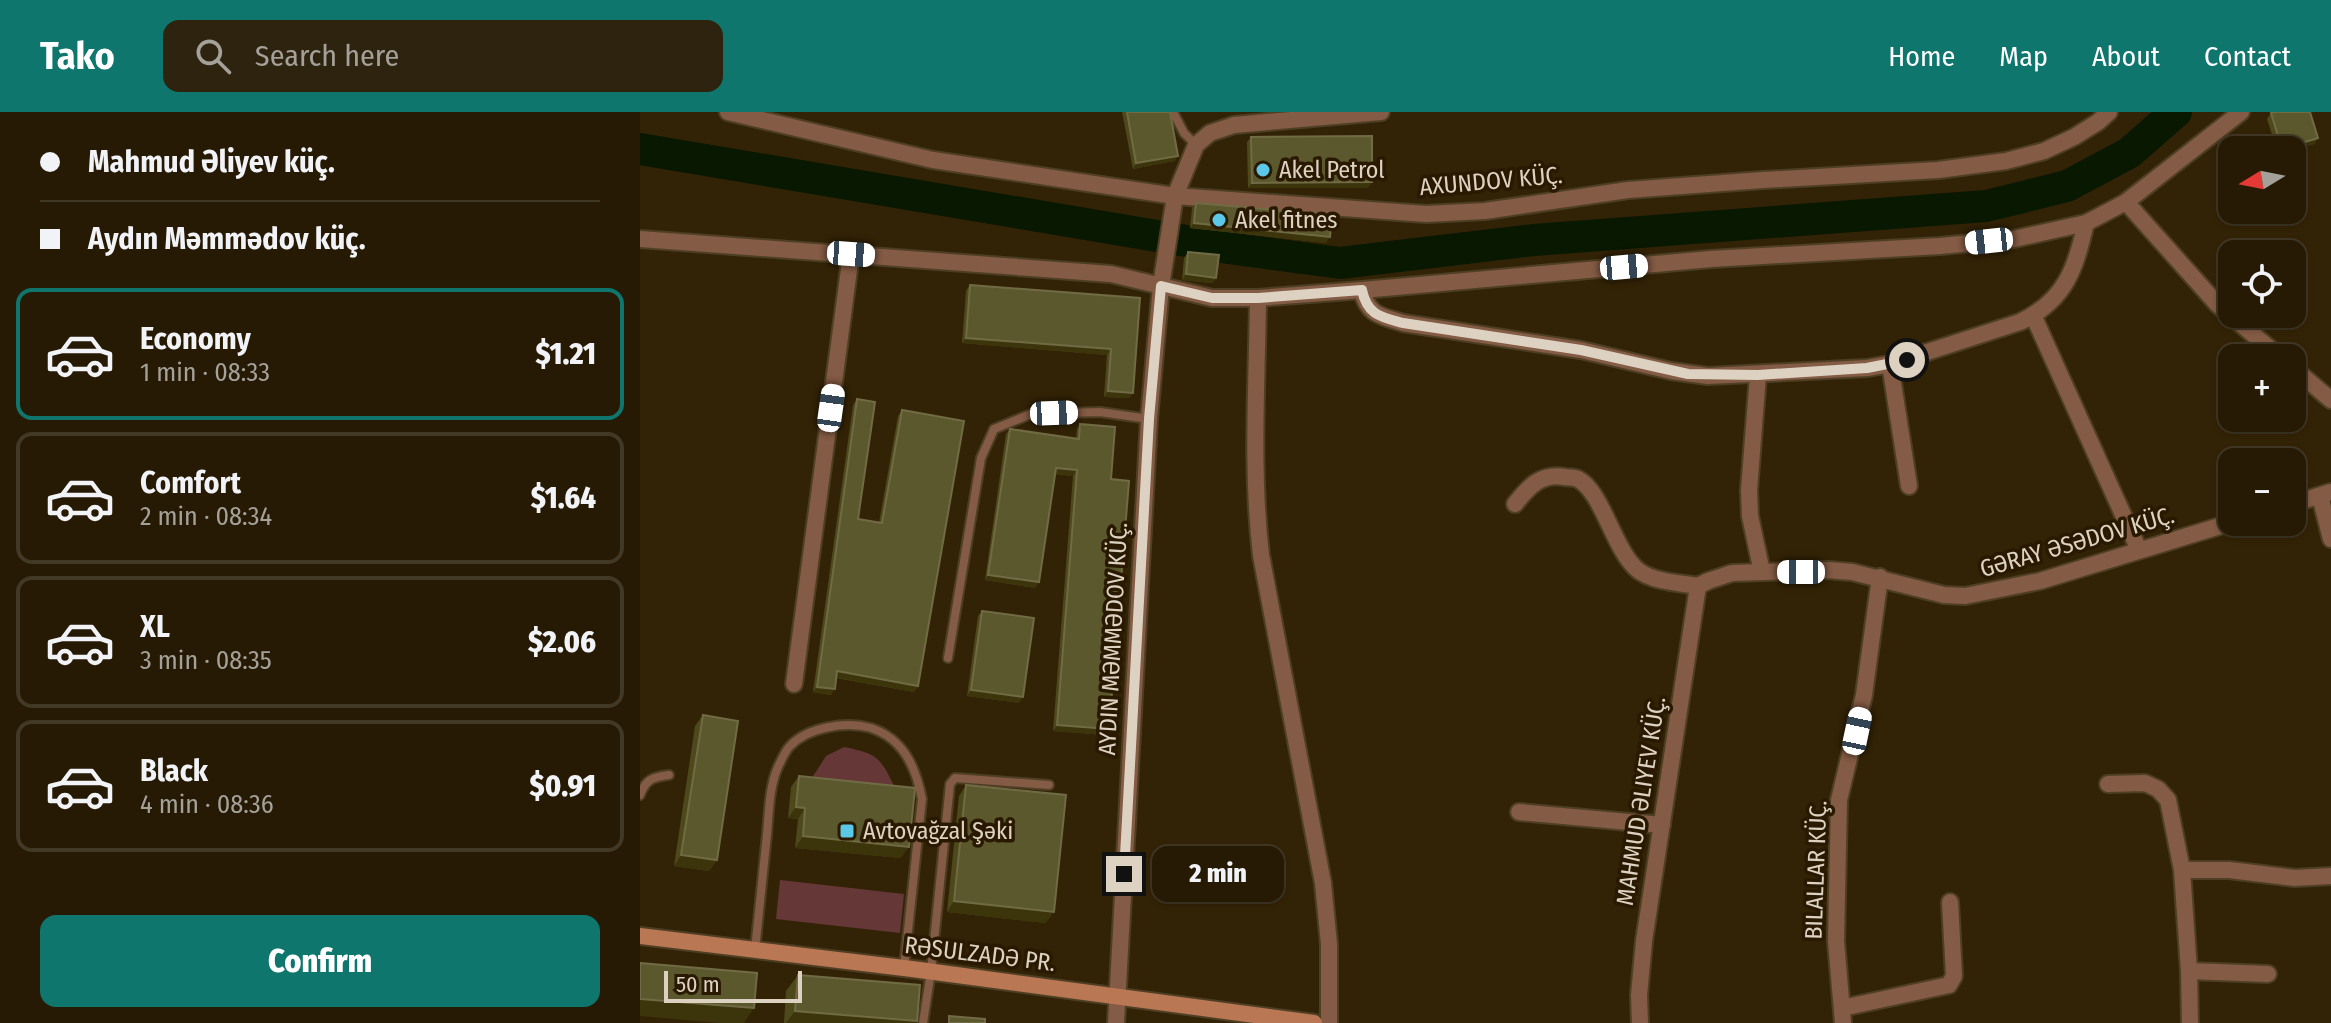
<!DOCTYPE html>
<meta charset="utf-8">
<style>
body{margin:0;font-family:"Fira Sans Condensed",sans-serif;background:#2e230e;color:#f1f3f6;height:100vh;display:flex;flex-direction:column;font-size:30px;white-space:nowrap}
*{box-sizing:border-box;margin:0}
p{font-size:26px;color:#a4a19a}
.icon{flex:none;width:44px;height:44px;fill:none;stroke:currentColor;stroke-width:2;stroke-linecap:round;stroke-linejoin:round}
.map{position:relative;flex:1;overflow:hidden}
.drawer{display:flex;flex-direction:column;background:#261a04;width:640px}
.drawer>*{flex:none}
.top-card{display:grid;align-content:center;height:176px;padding:0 40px;background:#261a04}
.needle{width:52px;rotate:260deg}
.buttons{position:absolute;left:1578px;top:24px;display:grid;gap:16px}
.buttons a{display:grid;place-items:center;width:88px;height:88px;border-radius:16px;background:#261a04;box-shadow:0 2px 6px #0004,0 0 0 2px #423826;font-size:40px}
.scale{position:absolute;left:24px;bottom:20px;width:138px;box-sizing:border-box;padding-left:8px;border:4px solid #ddd2c2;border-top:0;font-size:22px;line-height:28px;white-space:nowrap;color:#ddd2c2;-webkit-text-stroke:6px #291900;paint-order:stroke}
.end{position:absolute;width:36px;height:36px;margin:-18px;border:10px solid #ddd2c2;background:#111;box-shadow:0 0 0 4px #111}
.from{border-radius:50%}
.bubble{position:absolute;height:56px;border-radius:16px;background:#261a04;box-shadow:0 2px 6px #0004,0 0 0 2px #423826;font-size:26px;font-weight:800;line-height:56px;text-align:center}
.car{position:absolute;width:24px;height:48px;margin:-24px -12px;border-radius:10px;box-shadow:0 0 6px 2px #0007;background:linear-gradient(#fff 24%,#345 0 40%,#fff 0 76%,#345 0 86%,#fff 0)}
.top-card b{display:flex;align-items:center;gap:28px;height:76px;font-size:30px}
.top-card b+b{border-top:2px solid #423826}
.top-card i{width:20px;height:20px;background:#f1f3f6}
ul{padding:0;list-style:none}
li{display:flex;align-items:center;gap:24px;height:132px;margin:0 16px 12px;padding:0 24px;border:4px solid #423826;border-radius:16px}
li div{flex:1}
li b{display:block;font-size:30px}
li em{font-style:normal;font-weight:800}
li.active{border-color:#0f766e}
li>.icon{width:72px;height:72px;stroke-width:1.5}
.button{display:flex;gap:16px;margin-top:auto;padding:16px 40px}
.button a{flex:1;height:92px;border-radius:16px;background:#0f766e;color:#fff;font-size:32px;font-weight:800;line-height:92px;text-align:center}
header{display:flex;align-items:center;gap:48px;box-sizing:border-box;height:112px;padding:0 40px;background:#0f766e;color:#fff}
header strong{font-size:38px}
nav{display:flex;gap:44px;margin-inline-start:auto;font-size:28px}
.search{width:560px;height:72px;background:#2e230e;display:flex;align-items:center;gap:20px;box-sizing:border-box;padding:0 28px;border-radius:16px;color:#a4a19a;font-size:30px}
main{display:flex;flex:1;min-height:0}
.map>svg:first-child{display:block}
.green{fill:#663737}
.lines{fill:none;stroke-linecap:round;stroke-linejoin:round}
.river{stroke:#091801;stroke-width:32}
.service-casing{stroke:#4e3f24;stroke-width:12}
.minor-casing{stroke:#4e3f24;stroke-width:20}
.tertiary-casing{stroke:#4e3f24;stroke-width:20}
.secondary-casing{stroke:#4e3f24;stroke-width:20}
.service{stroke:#845b44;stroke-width:8}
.minor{stroke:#845b44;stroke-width:16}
.tertiary{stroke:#845b44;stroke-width:16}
.secondary{stroke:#ba7753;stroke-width:16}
.wall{fill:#4d491b}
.shaded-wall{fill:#3c340b}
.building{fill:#5c582d;stroke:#706b44;stroke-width:2}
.route{stroke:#ddd2c2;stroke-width:10}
.poi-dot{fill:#5bc8e7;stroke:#291900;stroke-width:3}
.labels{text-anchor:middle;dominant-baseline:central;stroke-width:7;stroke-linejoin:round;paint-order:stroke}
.poi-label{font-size:24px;fill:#ddd2c2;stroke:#291900;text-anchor:start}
.street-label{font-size:24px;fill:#ddd2c2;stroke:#291900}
</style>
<header>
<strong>Tako</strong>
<div class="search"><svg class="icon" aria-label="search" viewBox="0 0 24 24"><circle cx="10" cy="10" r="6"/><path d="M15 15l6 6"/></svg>Search here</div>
<nav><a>Home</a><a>Map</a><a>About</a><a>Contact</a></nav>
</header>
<main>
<section class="drawer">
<div class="top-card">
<b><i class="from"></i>Mahmud Əliyev küç.</b>
<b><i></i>Aydın Məmmədov küç.</b>
</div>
<ul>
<li class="active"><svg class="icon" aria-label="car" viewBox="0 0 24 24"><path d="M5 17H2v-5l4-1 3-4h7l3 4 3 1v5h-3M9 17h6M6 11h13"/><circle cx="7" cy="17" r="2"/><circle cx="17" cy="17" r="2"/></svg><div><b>Economy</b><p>1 min · 08:33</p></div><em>$1.21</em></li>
<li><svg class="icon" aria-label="car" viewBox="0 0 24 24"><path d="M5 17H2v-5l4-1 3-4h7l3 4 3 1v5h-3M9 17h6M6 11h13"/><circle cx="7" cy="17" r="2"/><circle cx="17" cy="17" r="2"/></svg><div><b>Comfort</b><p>2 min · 08:34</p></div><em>$1.64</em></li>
<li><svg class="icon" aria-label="car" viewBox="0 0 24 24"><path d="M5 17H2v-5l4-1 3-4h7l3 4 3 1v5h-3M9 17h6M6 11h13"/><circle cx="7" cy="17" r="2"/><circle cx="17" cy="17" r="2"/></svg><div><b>XL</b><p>3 min · 08:35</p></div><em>$2.06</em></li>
<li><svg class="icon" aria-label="car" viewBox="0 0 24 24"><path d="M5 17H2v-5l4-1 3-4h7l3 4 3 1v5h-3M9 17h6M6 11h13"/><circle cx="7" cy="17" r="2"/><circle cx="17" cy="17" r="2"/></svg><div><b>Black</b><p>4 min · 08:36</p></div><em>$0.91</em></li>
</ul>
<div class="button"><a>Confirm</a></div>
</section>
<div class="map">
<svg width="1691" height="911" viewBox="0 0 1691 911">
<rect width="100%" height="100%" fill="#332306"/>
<g class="green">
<path d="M204,635c34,7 36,10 51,41l-85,-7 16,-25z"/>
<polygon points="140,768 264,782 260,821 136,807"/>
</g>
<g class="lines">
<polyline class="river" points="0,37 588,136 700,151 894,128 1346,94 1427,74 1489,41 1536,0"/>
<g class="service-casing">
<g id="service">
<polyline points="533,0 544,21 556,33"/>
<polyline points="308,546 341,346 354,317 391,302 460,300 509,307"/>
<path d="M0,683c6,-16 13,-18 29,-20"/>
<path d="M115,838c4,-38 8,-77 12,-116 2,-21 2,-47 11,-67 3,-6 7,-16 12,-21 18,-19 56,-25 81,-18 33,11 45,40 51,71l-18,169"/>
<polyline points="283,911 291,859 310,672 315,666 409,673"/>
</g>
</g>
<g class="minor-casing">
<g id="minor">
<polyline points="88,0 293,48 535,84 786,102 845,99 988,78 1123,68 1298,58 1366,49 1404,39 1434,25 1458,10 1469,0"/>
<polyline points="1486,90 1577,192 1641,246"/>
<path d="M722,178c5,25 19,26 41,33l178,27 90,21 37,5 159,-8 23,-4 130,-42c46,-22 55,-53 66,-99"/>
<path d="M618,186c-1,86 -7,172 3,257l62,328 6,61v79"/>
<polyline points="1393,203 1499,438"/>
<polyline points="1250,252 1269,374"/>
<polyline points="1652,255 1691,288"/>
<polyline points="1118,263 1109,378 1110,404 1122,460"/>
<polyline points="1680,384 1691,427"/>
<path d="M875,392c14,-18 26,-31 50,-27 4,1 9,0 13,2 25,13 36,73 61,92 15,11 41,12 59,15"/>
<polyline points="1652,392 1691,380"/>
<polyline points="1058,474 1068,469 1092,461 1188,458 1212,460 1304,483 1325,484 1400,469 1593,410"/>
<polyline points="154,572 211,142"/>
<polyline points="1468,672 1505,671 1518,677 1528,688 1542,758"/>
<polyline points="879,700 1022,713"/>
<polyline points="1549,859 1628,862"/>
<polyline points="1202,896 1309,873 1314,864 1310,790"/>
<polyline points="1000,911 999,883 1004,829 1058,474"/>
<polyline points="1203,911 1196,829 1199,688 1224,583 1240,465"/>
<polyline points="1550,911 1549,859 1542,758 1589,758 1655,766 1691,764"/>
</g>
</g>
<g class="tertiary-casing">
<g id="tertiary">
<polyline points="0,127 471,162 572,186 618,186 722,178 1071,147 1300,134 1374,127 1446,111 1486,90 1601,0"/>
<polyline points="476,911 509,307 521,174 535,84 556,33 570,21 594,13 741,0"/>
</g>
</g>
<g class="secondary-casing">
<polyline id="secondary" points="0,824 272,857 674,911"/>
</g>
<use href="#service" class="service"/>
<use href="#minor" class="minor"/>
<use href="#tertiary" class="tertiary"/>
<use href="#secondary" class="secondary"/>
</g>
<g class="wall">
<polygon points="482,0 530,0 538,44 534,49 493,57"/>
<polygon points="1631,1 1678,26 1674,32 1652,38 1637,38 1627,7"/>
<polygon points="611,25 728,76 608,76 607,30"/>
<polygon points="556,91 686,131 550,116 552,96"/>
<polygon points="548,140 576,166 572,171 542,168 544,146"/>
<polygon points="330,173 500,186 493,281 489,286 464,285 467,243 322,231 326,179"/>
<polygon points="217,287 218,407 239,411 258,304 262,298 278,574 274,580 196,566 191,583 173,580 213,293"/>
<polygon points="440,312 471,367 469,617 465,623 413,619 433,364 415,362 395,476 345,468 366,322 370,317 436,327 437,317"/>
<polygon points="342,499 379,591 327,584 338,504"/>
<polygon points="63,603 77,748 69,759 34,754 55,614"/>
<polygon points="159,664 261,746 155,736 158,707 148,706 151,675"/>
<polygon points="326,673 406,811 307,800 319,684"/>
<polygon points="158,863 275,911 144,911 146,879"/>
</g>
<g class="shaded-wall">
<polygon points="1678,26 1674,32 1652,38 1642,38"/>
<polygon points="538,44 534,49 493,57 496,51"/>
<polygon points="732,70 728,76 608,76 612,71"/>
<polygon points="554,111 690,125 686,131 550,116"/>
<polygon points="546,162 576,166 572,171 542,168"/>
<polygon points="326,226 471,237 467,243 322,231"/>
<polygon points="468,279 493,281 489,286 464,285"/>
<polygon points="416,356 437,358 433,364 412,361"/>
<polygon points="348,463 399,470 395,476 345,468"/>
<polygon points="197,559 278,574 274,580 193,565"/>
<polygon points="177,575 195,577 191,583 173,580"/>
<polygon points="331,578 383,585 379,591 327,584"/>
<polygon points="417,613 469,617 465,623 413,619"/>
<polygon points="156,695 165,696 158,707 148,706"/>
<polygon points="163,724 269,735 261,746 155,736"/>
<polygon points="41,743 77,748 69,759 34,754"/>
<polygon points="314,789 414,800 406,811 307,800"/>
<polygon points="0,887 114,896 104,911 80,911 0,904"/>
<polygon points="155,899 277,909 275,911 146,911"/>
</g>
<g class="building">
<polygon points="487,0 530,0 538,44 496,51"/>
<polygon points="1636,0 1670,0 1678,26 1642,37 1631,1"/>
<polygon points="732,24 732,70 612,71 611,25"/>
<polygon points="556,91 692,103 690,125 554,111"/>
<polygon points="548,140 579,143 576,166 546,162"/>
<polygon points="330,173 500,186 493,281 468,279 471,237 326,226"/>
<polygon points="217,287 235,290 218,407 242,411 262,298 324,309 278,574 197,559 195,577 177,575"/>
<polygon points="440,312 475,315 471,367 489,369 469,617 417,613 437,358 416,356 399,470 348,463 370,317 439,327"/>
<polygon points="342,499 394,506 383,585 331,578"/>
<polygon points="63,603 98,609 77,748 41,743"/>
<polygon points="159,664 275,676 269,735 163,724 165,696 156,695"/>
<polygon points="326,673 426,683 414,800 314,789"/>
<polygon points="0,851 117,861 114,896 0,887"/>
<polygon points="158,863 280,873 277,909 155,899"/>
<polygon points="309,904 345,907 345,911 309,911"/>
</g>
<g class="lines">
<path class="route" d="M484,762l25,-455 12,-133 51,12h46l104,-8c5,25 19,27 41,33l178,27 107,24 70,1 109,-7 40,-8"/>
</g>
<g class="poi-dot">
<circle cx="623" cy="58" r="8"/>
<circle cx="579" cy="108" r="8"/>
<rect x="199" y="711" width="16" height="16" rx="4"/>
</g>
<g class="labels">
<g class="poi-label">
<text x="639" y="58">Akel Petrol</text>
<text x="595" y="108">Akel fitnes</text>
<text x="223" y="719">Avtovağzal Şəki</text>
</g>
<g class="street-label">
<text transform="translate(851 69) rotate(-5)">AXUNDOV KÜÇ.</text>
<text transform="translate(1437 430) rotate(-16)">GƏRAY ƏSƏDOV KÜÇ.</text>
<text transform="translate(473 527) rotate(-87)">AYDIN MƏMMƏDOV KÜÇ.</text>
<text transform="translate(1001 689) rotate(-81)">MAHMUD ƏLIYEV KÜÇ.</text>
<text transform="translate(1176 758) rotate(-88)">BILALLAR KÜÇ.</text>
<text transform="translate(340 842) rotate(7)">RƏSULZADƏ PR.</text>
</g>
</g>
</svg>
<div class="buttons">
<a><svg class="needle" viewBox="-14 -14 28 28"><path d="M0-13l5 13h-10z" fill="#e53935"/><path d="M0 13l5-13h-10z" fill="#a4a19a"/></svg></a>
<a><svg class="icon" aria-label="locate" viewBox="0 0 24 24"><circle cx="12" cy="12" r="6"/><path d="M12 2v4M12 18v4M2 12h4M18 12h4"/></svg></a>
<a>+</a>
<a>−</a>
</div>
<div class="scale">50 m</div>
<i class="end from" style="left:1267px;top:248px"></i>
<i class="end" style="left:484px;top:762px"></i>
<div class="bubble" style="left:512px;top:734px;width:132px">2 min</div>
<i class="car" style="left:1349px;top:129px;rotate:264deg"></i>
<i class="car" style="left:211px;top:142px;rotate:94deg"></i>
<i class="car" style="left:984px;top:155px;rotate:85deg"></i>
<i class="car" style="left:191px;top:296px;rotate:8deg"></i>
<i class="car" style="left:414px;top:301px;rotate:88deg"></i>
<i class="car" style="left:1161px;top:460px;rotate:270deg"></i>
<i class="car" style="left:1217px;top:619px;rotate:12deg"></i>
</div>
</main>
